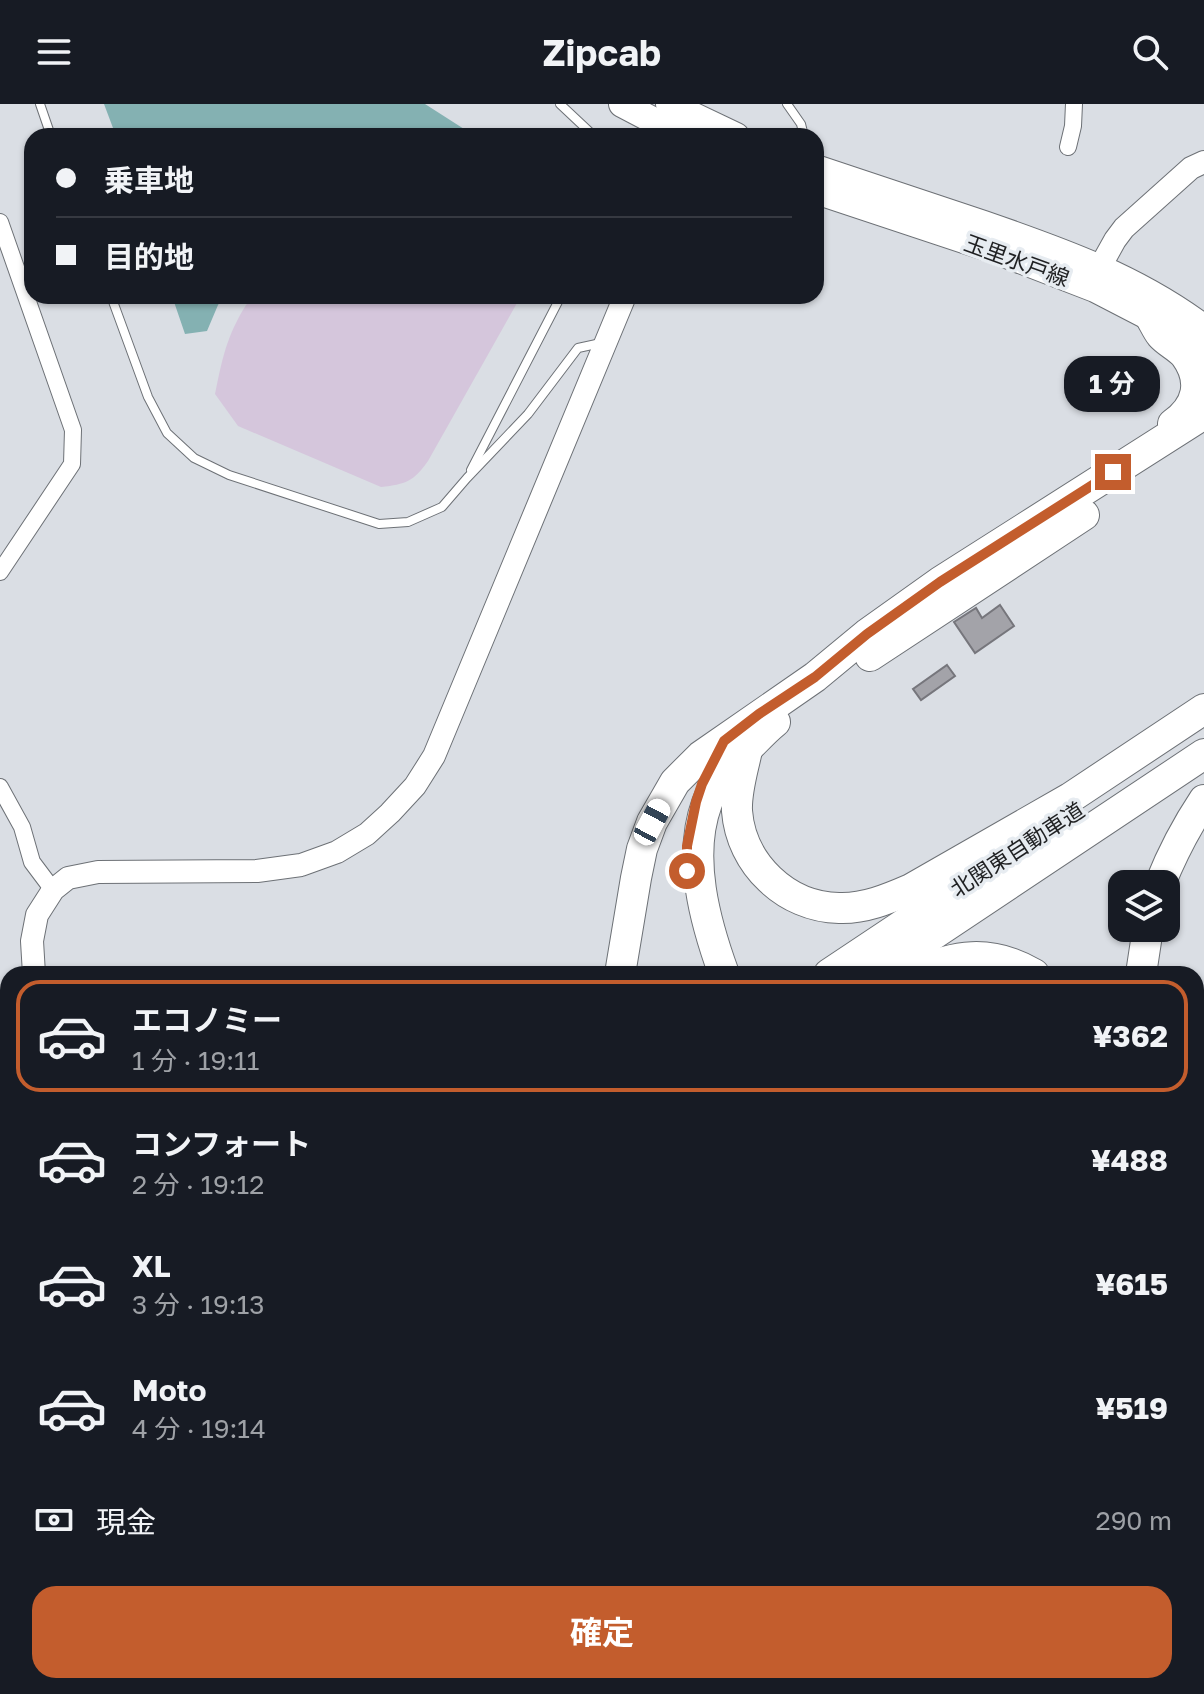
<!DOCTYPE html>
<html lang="ja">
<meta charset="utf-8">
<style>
body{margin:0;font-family:"Golos Text","Noto Sans JP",sans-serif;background:#20242c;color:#f1f3f6;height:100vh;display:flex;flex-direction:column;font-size:30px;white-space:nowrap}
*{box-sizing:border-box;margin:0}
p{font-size:26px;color:#9ea1a6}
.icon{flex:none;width:44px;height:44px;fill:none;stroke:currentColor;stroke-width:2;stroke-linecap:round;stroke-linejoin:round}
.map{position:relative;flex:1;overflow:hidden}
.panel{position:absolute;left:0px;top:862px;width:1204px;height:728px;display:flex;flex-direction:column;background:#171b24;border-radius:24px 24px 0 0;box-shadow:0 2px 6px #0004}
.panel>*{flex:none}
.banner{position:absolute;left:24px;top:24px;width:800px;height:176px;border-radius:24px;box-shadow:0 2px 6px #0004;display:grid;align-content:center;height:176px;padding:0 32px;background:#171b24}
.fabs{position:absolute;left:1108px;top:766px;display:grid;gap:16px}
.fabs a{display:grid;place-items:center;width:72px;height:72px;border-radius:16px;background:#171b24;box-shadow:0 2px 6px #0004;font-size:40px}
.end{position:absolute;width:36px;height:36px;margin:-18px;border:10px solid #c35d2d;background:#fff;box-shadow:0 0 0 4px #fff}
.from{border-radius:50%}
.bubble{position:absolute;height:56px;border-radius:24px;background:#171b24;box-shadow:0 2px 6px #0004;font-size:26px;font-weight:700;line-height:56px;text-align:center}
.car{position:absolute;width:24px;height:48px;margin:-24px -12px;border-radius:10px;box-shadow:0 0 6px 2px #0007;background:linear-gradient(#fff 24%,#345 0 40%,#fff 0 76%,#345 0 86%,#fff 0)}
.banner b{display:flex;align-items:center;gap:28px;height:76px;font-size:30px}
.banner b+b{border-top:2px solid #363941}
.banner i{width:20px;height:20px;background:#f1f3f6}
ul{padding:14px 0 0;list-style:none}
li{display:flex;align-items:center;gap:24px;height:112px;margin:0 16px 12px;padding:0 16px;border:4px solid transparent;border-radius:24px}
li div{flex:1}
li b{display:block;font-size:30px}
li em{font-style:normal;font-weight:700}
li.on{border-color:#c35d2d}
li>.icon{width:72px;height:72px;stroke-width:1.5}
.pay{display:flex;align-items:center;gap:20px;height:88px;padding:0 32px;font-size:30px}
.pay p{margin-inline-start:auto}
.action{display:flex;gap:16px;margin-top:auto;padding:16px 32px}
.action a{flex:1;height:92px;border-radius:24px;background:#c35d2d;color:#fff;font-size:32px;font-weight:700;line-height:92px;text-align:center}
header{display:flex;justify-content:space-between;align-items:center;height:104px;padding:0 32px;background:#171b24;font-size:36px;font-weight:700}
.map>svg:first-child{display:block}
.green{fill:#d5c6dc}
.water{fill:#84b1b2}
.building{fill:#a3a3a9;stroke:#76767c;stroke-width:2}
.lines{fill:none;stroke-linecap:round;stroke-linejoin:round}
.service-casing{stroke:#6d7176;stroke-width:10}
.minor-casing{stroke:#6d7176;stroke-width:18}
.tertiary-casing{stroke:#6d7176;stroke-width:24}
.primary-casing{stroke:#6d7176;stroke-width:28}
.motorway-casing{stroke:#6d7176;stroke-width:32}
.service{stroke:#fff;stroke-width:8}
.minor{stroke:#fff;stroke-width:16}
.tertiary{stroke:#fff;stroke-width:22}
.primary{stroke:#fff;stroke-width:26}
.motorway{stroke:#fff;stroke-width:30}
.route{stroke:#c35d2d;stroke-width:10}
.labels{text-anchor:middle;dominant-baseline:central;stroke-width:7;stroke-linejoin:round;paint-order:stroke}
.street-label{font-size:22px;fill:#1f2022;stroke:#e7ecf1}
</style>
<header><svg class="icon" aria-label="menu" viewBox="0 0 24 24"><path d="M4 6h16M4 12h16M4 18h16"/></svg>Zipcab<svg class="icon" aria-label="search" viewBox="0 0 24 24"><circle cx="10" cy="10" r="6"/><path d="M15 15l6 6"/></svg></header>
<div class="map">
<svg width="1204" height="1590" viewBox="0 0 1204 1590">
<rect width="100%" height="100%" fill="#dadee4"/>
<g class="green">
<path d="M252,192h260l5,7 -89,158c-15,21 -22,23 -47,26l-143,-61 -23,-32c8,-40 13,-63 37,-98z"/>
<polygon points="644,1582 811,1582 818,1590 637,1590"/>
</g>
<g class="water">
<polygon points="104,0 425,0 475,32 116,32"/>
<polygon points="172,192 224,192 218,201 207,227 185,230"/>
</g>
<g class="building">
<polygon points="1000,501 1014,522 975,549 954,518 976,504 982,514"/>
<polygon points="947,561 955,572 921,596 913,585"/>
</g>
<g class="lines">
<g class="service-casing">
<g id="service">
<polyline points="40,0 51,32"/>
<polyline points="560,0 594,32"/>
<polyline points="787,0 801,20 804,32"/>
<polyline points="111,192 148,293 167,329 194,354 229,371 379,420 408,418 442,403 467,374 528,310 578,244 601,239"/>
<polyline points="471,366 561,192"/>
</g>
</g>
<g class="minor-casing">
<g id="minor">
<polyline points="1068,43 1073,22 1074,0"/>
<polyline points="0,118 73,326 72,360 0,468"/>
<polyline points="0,683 22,723 32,758 53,786"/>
<polyline points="0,973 8,989"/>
<polyline points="0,1115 8,1125"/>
<polyline points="0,1500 8,1494"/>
<polyline points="0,1529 8,1521"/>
<polyline points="586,1590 589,1582"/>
</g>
</g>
<g class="tertiary-casing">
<g id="tertiary">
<polyline points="1100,163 1115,136 1124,124 1191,64 1204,58"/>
<polyline points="34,870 32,837 37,811 53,786 68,774 98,768 257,767 301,761 337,748 367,730 390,709 415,682 434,652 625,192"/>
<polyline points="0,1227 8,1213"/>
</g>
</g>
<g class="primary-casing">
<g id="primary">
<polyline points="622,0 683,32"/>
<polyline points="669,0 736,32"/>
<path d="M816,64c56,19 112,37 168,56 78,27 154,54 220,104"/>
<polyline points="816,87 991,145 1095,185 1151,214 1204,252"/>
<polyline points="1196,1146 1204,1141"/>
<polyline points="1196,1169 1204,1165"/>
<polyline points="367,1590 382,1582"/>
<polyline points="417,1590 432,1582"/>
</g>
</g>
<g class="motorway-casing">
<g id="motorway">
<path d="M1151,214c3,5 6,12 10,17 6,7 17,12 24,20 19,26 13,51 -12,69"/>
<polyline points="870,552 1084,411"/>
<path d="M747,646c-4,20 -11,41 -10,61 4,53 49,96 102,97 25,1 49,-9 72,-19l159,-91 134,-89"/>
<path d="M1160,780c12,-30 26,-57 44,-84"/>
<polyline points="620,870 636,774 642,745 652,718 675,678 701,652 815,573 867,530 940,478 1204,310"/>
<path d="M724,870c-19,-52 -37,-117 -17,-171 9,-24 24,-37 41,-55 9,-9 17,-18 27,-26"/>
<polyline points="829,870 997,758"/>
<polyline points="874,870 1204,650"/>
<path d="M910,870c44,-19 80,-26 124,0"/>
<polyline points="1141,870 1148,824"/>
<polyline points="0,1424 8,1419"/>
<polyline points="0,1453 8,1448"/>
</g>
</g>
<use href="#service" class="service"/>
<use href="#minor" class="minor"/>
<use href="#tertiary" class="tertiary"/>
<use href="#primary" class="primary"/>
<use href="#motorway" class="motorway"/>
</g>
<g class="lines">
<polyline class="route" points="687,767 687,742 696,698 702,680 724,637 759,610 815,573 867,530 940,478 1113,368"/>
</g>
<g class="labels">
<g class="street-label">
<text transform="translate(1017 156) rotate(20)">玉里水戸線</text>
<text transform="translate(1017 745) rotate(-33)">北関東自動車道</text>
</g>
</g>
</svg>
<div class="fabs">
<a><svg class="icon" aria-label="layers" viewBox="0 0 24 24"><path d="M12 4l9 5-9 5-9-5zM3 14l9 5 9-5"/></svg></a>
</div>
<i class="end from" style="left:687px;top:767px"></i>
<i class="end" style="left:1113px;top:368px"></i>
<div class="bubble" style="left:1064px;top:252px;width:96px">1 分</div>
<i class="car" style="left:652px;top:718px;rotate:28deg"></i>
<div class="banner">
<b><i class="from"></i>乗車地</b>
<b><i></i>目的地</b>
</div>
<section class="panel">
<ul>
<li class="on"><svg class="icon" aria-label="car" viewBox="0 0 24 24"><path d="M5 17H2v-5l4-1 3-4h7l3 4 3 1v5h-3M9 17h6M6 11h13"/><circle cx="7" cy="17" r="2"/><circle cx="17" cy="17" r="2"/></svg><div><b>エコノミー</b><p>1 分 · 19:11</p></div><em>¥362</em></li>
<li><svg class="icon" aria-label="car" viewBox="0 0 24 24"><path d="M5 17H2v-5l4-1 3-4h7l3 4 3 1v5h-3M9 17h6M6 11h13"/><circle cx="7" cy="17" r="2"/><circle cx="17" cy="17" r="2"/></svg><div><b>コンフォート</b><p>2 分 · 19:12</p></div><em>¥488</em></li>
<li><svg class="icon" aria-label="car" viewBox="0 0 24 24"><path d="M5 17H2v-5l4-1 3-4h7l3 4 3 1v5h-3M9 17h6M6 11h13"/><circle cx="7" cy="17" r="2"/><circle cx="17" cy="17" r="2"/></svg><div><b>XL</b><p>3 分 · 19:13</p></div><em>¥615</em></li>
<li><svg class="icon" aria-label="car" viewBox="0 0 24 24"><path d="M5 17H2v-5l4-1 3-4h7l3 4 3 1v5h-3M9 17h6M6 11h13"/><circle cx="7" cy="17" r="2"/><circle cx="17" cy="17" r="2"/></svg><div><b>Moto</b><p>4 分 · 19:14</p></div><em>¥519</em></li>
</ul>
<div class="pay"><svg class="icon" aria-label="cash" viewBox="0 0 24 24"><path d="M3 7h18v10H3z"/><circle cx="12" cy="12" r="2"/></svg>現金<p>290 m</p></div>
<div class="action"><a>確定</a></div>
</section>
</div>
